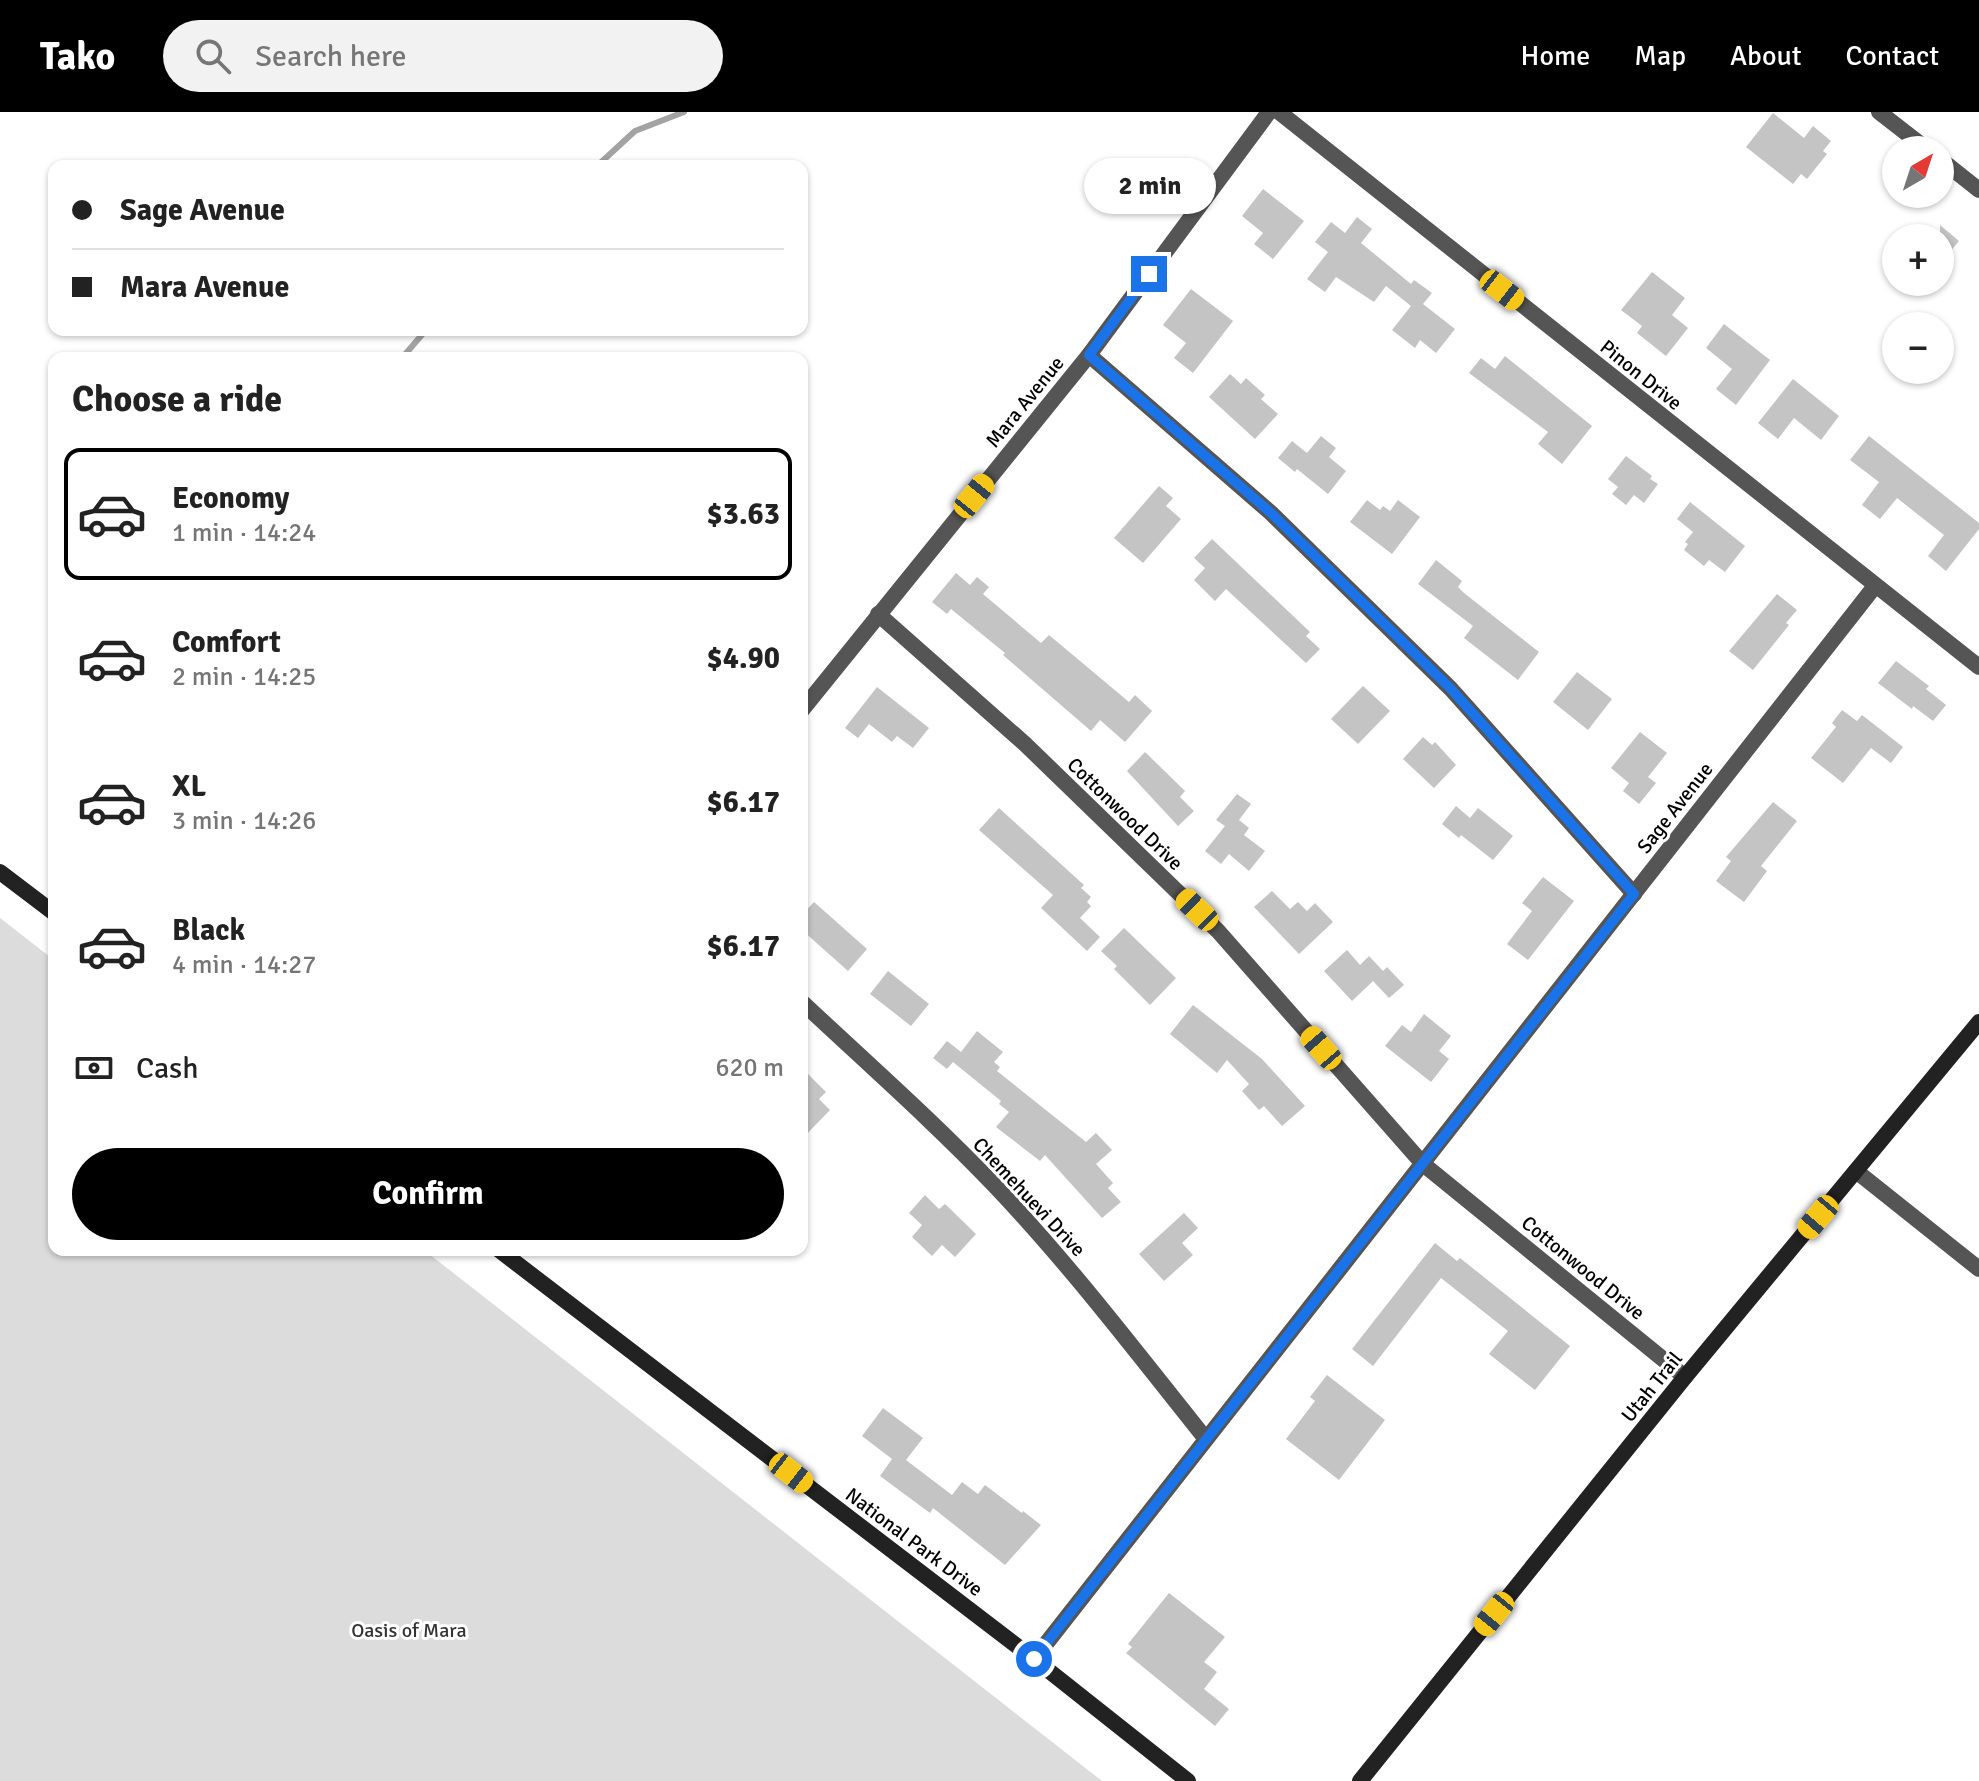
<!DOCTYPE html>
<meta charset="utf-8">
<style>
body{margin:0;font-family:Signika,sans-serif;background:#f2f2f2;color:#222;height:100vh;display:flex;flex-direction:column;font-size:30px;white-space:nowrap}
*{box-sizing:border-box;margin:0}
p{font-size:26px;color:#767676}
.icon{flex:none;width:44px;height:44px;fill:none;stroke:currentColor;stroke-width:2;stroke-linecap:round;stroke-linejoin:round}
.map{position:relative;flex:1;overflow:hidden}
.side{position:absolute;left:48px;top:240px;width:760px;height:904px;display:flex;flex-direction:column;background:#fff;border-radius:16px;box-shadow:0 2px 6px #0004}
.side>*{flex:none}
.guide{position:absolute;left:48px;top:48px;width:760px;height:176px;border-radius:16px;box-shadow:0 2px 6px #0004;display:grid;align-content:center;height:176px;padding:0 24px;background:#fff}
.needle{width:52px;rotate:39deg}
.tools{position:absolute;left:1882px;top:24px;display:grid;gap:16px}
.tools a{display:grid;place-items:center;width:72px;height:72px;border-radius:50%;background:#fff;box-shadow:0 2px 6px #0004;font-size:40px}
.end{position:absolute;width:36px;height:36px;margin:-18px;border:10px solid #1a73e8;background:#fff;box-shadow:0 0 0 4px #fff}
.from{border-radius:50%}
.bubble{position:absolute;height:56px;border-radius:28px;background:#fff;box-shadow:0 2px 6px #0004;font-size:26px;font-weight:800;line-height:56px;text-align:center}
.car{position:absolute;width:24px;height:48px;margin:-24px -12px;border-radius:10px;box-shadow:0 0 6px 2px #0007;background:linear-gradient(#f5c518 24%,#345 0 40%,#f5c518 0 76%,#345 0 86%,#f5c518 0)}
.guide b{display:flex;align-items:center;gap:28px;height:76px;font-size:30px}
.guide b+b{border-top:2px solid #e0e0e0}
.guide i{width:20px;height:20px;background:#222}
ul{padding:0;list-style:none}
li{display:flex;align-items:center;gap:24px;height:132px;margin:0 16px 12px;padding:0 8px;border:4px solid transparent;border-radius:16px}
li div{flex:1}
li b{display:block;font-size:30px}
li em{font-style:normal;font-weight:800}
li.current{border-color:#000}
li>.icon{width:72px;height:72px;stroke-width:1.5}
h2{padding:0 24px;font-size:36px;line-height:96px}
.pay{display:flex;align-items:center;gap:20px;height:88px;padding:0 24px;font-size:30px}
.pay p{margin-inline-start:auto}
.button{display:flex;gap:16px;margin-top:auto;padding:16px 24px}
.button a{flex:1;height:92px;border-radius:48px;background:#000;color:#fff;font-size:32px;font-weight:800;line-height:92px;text-align:center}
header{display:flex;align-items:center;gap:48px;box-sizing:border-box;height:112px;padding:0 40px;background:#000;color:#fff}
header strong{font-size:38px}
nav{display:flex;gap:44px;margin-inline-start:auto;font-size:28px}
.search{width:560px;height:72px;background:#f2f2f2;display:flex;align-items:center;gap:20px;box-sizing:border-box;padding:0 28px;border-radius:44px;color:#767676;font-size:30px}
.map>svg:first-child{display:block}
.green{fill:#dcdcdc}
.lines{fill:none;stroke-linecap:round;stroke-linejoin:round}
.stream{stroke:#a3a3a3;stroke-width:6}
.building{fill:#c4c4c4}
.street{stroke:#555;stroke-width:16}
.secondary{stroke:#222;stroke-width:16}
.route{stroke:#1a73e8;stroke-width:10}
.labels{text-anchor:middle;dominant-baseline:central;stroke-width:6;stroke-linejoin:round;paint-order:stroke}
.street-label{font-size:20px;fill:#000;stroke:#fff}
.park-label{font-size:20px;fill:#333;stroke:#fff}
</style>
<header>
<strong>Tako</strong>
<div class="search"><svg class="icon" aria-label="search" viewBox="0 0 24 24"><circle cx="10" cy="10" r="6"/><path d="M15 15l6 6"/></svg>Search here</div>
<nav><a>Home</a><a>Map</a><a>About</a><a>Contact</a></nav>
</header>
<div class="map">
<svg width="1979" height="1669" viewBox="0 0 1979 1669">
<rect width="100%" height="100%" fill="#fff"/>
<polygon class="green" points="0,806 54,848 54,1138 424,1138 1102,1669 0,1669"/>
<g class="lines">
<g class="stream">
<polyline points="597,54 635,19 684,0"/>
<polyline points="402,246 426,218"/>
</g>
</g>
<g class="building">
<polygon points="1773,1 1804,26 1813,14 1831,29 1823,39 1827,42 1807,67 1801,62 1793,72 1746,35"/>
<polygon points="1263,77 1304,109 1273,147 1254,132 1263,121 1242,104"/>
<polygon points="1357,105 1372,117 1361,131 1411,172 1414,168 1432,181 1423,192 1455,217 1436,241 1420,228 1415,236 1392,218 1411,194 1386,174 1374,190 1336,165 1325,180 1307,167 1328,140 1315,130 1331,110 1345,121"/>
<polygon points="1940,113 1959,129 1940,152"/>
<polygon points="1652,160 1685,186 1672,203 1688,216 1666,244 1637,221 1642,214 1621,198"/>
<polygon points="1191,177 1233,209 1193,261 1174,246 1186,231 1163,213"/>
<polygon points="1724,212 1770,248 1736,293 1716,277 1732,257 1706,236"/>
<polygon points="1505,244 1592,314 1562,352 1538,332 1548,320 1469,261 1481,246 1495,257"/>
<polygon points="1230,262 1241,272 1246,266 1265,283 1261,287 1278,302 1255,327 1209,285"/>
<polygon points="1793,267 1839,304 1821,328 1794,306 1778,327 1758,311"/>
<polygon points="1321,324 1336,336 1329,345 1346,359 1328,382 1297,357 1295,360 1278,346 1292,329 1307,341"/>
<polygon points="1869,324 1979,411 1979,417 1946,459 1928,444 1944,423 1897,386 1880,407 1862,393 1879,370 1850,348"/>
<polygon points="1626,344 1652,364 1650,367 1658,372 1644,391 1634,383 1626,393 1612,382 1618,375 1608,367"/>
<polygon points="1159,374 1173,386 1166,394 1181,407 1143,451 1114,426"/>
<polygon points="1367,388 1380,398 1383,394 1390,399 1398,388 1420,405 1392,442 1350,410"/>
<polygon points="1690,390 1745,434 1725,460 1709,448 1704,454 1684,438 1688,432 1685,430 1693,420 1677,407"/>
<polygon points="1212,427 1310,520 1306,524 1320,537 1306,551 1226,477 1215,489 1194,468 1205,456 1194,446"/>
<polygon points="1436,448 1462,469 1458,475 1464,481 1539,540 1518,568 1464,526 1473,514 1418,472"/>
<polygon points="956,461 970,473 977,465 989,475 983,482 1041,531 1049,523 1129,590 1135,583 1152,599 1125,630 1100,608 1091,619 1003,543 1005,541 951,497 947,502 932,490"/>
<polygon points="1777,482 1797,498 1786,511 1789,513 1753,558 1729,539"/>
<polygon points="1896,549 1929,574 1926,577 1946,593 1933,609 1913,594 1912,597 1878,571"/>
<polygon points="1577,560 1612,587 1588,618 1553,590"/>
<polygon points="1363,574 1390,599 1358,632 1331,607"/>
<polygon points="877,575 929,616 913,636 897,624 892,630 869,612 858,626 845,616"/>
<polygon points="1842,598 1857,609 1862,603 1903,635 1891,651 1871,636 1843,671 1811,646 1836,615 1832,611"/>
<polygon points="1640,620 1667,641 1648,665 1656,671 1639,692 1623,679 1629,671 1611,656"/>
<polygon points="1423,625 1432,633 1435,630 1456,653 1434,676 1403,647"/>
<polygon points="1145,640 1185,679 1180,685 1194,699 1178,714 1127,659"/>
<polygon points="1237,682 1251,692 1239,708 1249,716 1244,723 1265,739 1249,759 1229,742 1221,752 1205,739 1225,714 1216,708"/>
<polygon points="1773,690 1797,709 1761,754 1767,759 1744,790 1716,769 1731,749 1726,745"/>
<polygon points="1456,694 1470,706 1478,696 1513,724 1493,748 1461,723 1459,726 1442,712"/>
<polygon points="999,696 1084,773 1081,776 1091,785 1087,790 1091,794 1080,806 1100,825 1087,839 1041,796 1053,783 979,718"/>
<polygon points="1543,765 1574,789 1528,848 1507,832 1532,799 1522,791"/>
<polygon points="1272,779 1290,797 1298,790 1307,799 1315,791 1333,810 1299,842 1254,795"/>
<polygon points="814,790 867,837 848,859 802,818 802,803"/>
<polygon points="1124,816 1176,866 1150,893 1114,857 1117,854 1101,839"/>
<polygon points="1347,838 1360,853 1369,844 1383,859 1387,855 1404,873 1389,886 1373,869 1352,889 1324,859"/>
<polygon points="888,859 929,892 911,914 870,882"/>
<polygon points="1193,893 1262,947 1305,994 1282,1014 1264,994 1259,998 1242,979 1249,972 1227,948 1217,961 1170,922"/>
<polygon points="1424,902 1451,924 1439,939 1449,947 1431,970 1385,934 1402,913 1411,920"/>
<polygon points="977,919 1003,940 994,950 1000,955 997,959 1086,1030 1096,1021 1112,1038 1096,1052 1113,1071 1108,1076 1121,1090 1102,1106 1045,1043 1040,1049 996,1015 1009,1000 999,992 1001,989 953,950 947,957 933,946 947,929 961,940"/>
<polygon points="802,956 826,980 819,987 830,998 802,1027"/>
<polygon points="925,1083 939,1097 945,1092 976,1122 955,1145 942,1133 932,1144 912,1125 922,1113 909,1101"/>
<polygon points="1184,1101 1198,1116 1182,1131 1193,1143 1164,1169 1139,1142"/>
<polygon points="1435,1131 1457,1149 1460,1146 1570,1234 1535,1278 1489,1242 1508,1219 1441,1166 1373,1254 1352,1237"/>
<polygon points="1327,1263 1385,1308 1339,1368 1286,1327 1315,1289 1310,1285"/>
<polygon points="883,1296 923,1326 906,1348 952,1383 962,1370 978,1382 985,1373 1022,1401 1023,1399 1041,1413 1005,1453 933,1396 930,1401 880,1364 892,1347 862,1324"/>
<polygon points="1169,1481 1225,1525 1204,1550 1217,1560 1204,1577 1229,1597 1215,1614 1126,1541 1132,1535 1128,1532"/>
</g>
<g class="lines">
<g class="street">
<polyline points="1279,0 1979,555"/>
<polyline points="1879,0 1928,38"/>
<polyline points="1940,47 1979,78"/>
<polyline points="1089,243 1271,401 1451,577 1634,782"/>
<polyline points="878,502 1025,632 1218,819 1423,1052 1685,1265"/>
<polyline points="802,598 1089,243 1269,0"/>
<path d="M802,890c65,61 132,120 193,184 76,80 142,167 210,252"/>
<polyline points="1856,1059 1979,1157"/>
<polyline points="1034,1547 1875,474"/>
</g>
<g class="secondary">
<polyline points="0,760 54,801"/>
<polyline points="499,1138 1034,1547 1188,1669"/>
<polyline points="1360,1669 1685,1265 1979,910"/>
</g>
</g>
<g class="lines">
<polyline class="route" points="1034,1547 1634,782 1451,577 1271,401 1089,243 1149,162"/>
</g>
<g class="labels">
<g class="street-label">
<text transform="translate(1641 263) rotate(39)">Pinon Drive</text>
<text transform="translate(1025 290) rotate(-51)">Mara Avenue</text>
<text transform="translate(1675 696) rotate(-52)">Sage Avenue</text>
<text transform="translate(1125 702) rotate(44)">Cottonwood Drive</text>
<text transform="translate(1029 1085) rotate(47)">Chemehuevi Drive</text>
<text transform="translate(1583 1156) rotate(39)">Cottonwood Drive</text>
<text transform="translate(1652 1275) rotate(-51)">Utah Trail</text>
<text transform="translate(914 1430) rotate(37)">National Park Drive</text>
</g>
<g class="park-label">
<text x="409" y="1518">Oasis of Mara</text>
</g>
</g>
</svg>
<div class="tools">
<a><svg class="needle" viewBox="-14 -14 28 28"><path d="M0-13l5 13h-10z" fill="#e53935"/><path d="M0 13l5-13h-10z" fill="#767676"/></svg></a>
<a>+</a>
<a>−</a>
</div>
<i class="end from" style="left:1034px;top:1547px"></i>
<i class="end" style="left:1149px;top:162px"></i>
<div class="bubble" style="left:1084px;top:46px;width:132px">2 min</div>
<i class="car" style="left:1502px;top:178px;rotate:128deg"></i>
<i class="car" style="left:974px;top:384px;rotate:39deg"></i>
<i class="car" style="left:1197px;top:798px;rotate:314deg"></i>
<i class="car" style="left:1321px;top:936px;rotate:319deg"></i>
<i class="car" style="left:1818px;top:1105px;rotate:220deg"></i>
<i class="car" style="left:791px;top:1361px;rotate:128deg"></i>
<i class="car" style="left:1494px;top:1502px;rotate:219deg"></i>
<div class="guide">
<b><i class="from"></i>Sage Avenue</b>
<b><i></i>Mara Avenue</b>
</div>
<section class="side">
<h2>Choose a ride</h2>
<ul>
<li class="current"><svg class="icon" aria-label="car" viewBox="0 0 24 24"><path d="M5 17H2v-5l4-1 3-4h7l3 4 3 1v5h-3M9 17h6M6 11h13"/><circle cx="7" cy="17" r="2"/><circle cx="17" cy="17" r="2"/></svg><div><b>Economy</b><p>1 min · 14:24</p></div><em>$3.63</em></li>
<li><svg class="icon" aria-label="car" viewBox="0 0 24 24"><path d="M5 17H2v-5l4-1 3-4h7l3 4 3 1v5h-3M9 17h6M6 11h13"/><circle cx="7" cy="17" r="2"/><circle cx="17" cy="17" r="2"/></svg><div><b>Comfort</b><p>2 min · 14:25</p></div><em>$4.90</em></li>
<li><svg class="icon" aria-label="car" viewBox="0 0 24 24"><path d="M5 17H2v-5l4-1 3-4h7l3 4 3 1v5h-3M9 17h6M6 11h13"/><circle cx="7" cy="17" r="2"/><circle cx="17" cy="17" r="2"/></svg><div><b>XL</b><p>3 min · 14:26</p></div><em>$6.17</em></li>
<li><svg class="icon" aria-label="car" viewBox="0 0 24 24"><path d="M5 17H2v-5l4-1 3-4h7l3 4 3 1v5h-3M9 17h6M6 11h13"/><circle cx="7" cy="17" r="2"/><circle cx="17" cy="17" r="2"/></svg><div><b>Black</b><p>4 min · 14:27</p></div><em>$6.17</em></li>
</ul>
<div class="pay"><svg class="icon" aria-label="cash" viewBox="0 0 24 24"><path d="M3 7h18v10H3z"/><circle cx="12" cy="12" r="2"/></svg>Cash<p>620 m</p></div>
<div class="button"><a>Confirm</a></div>
</section>
</div>
